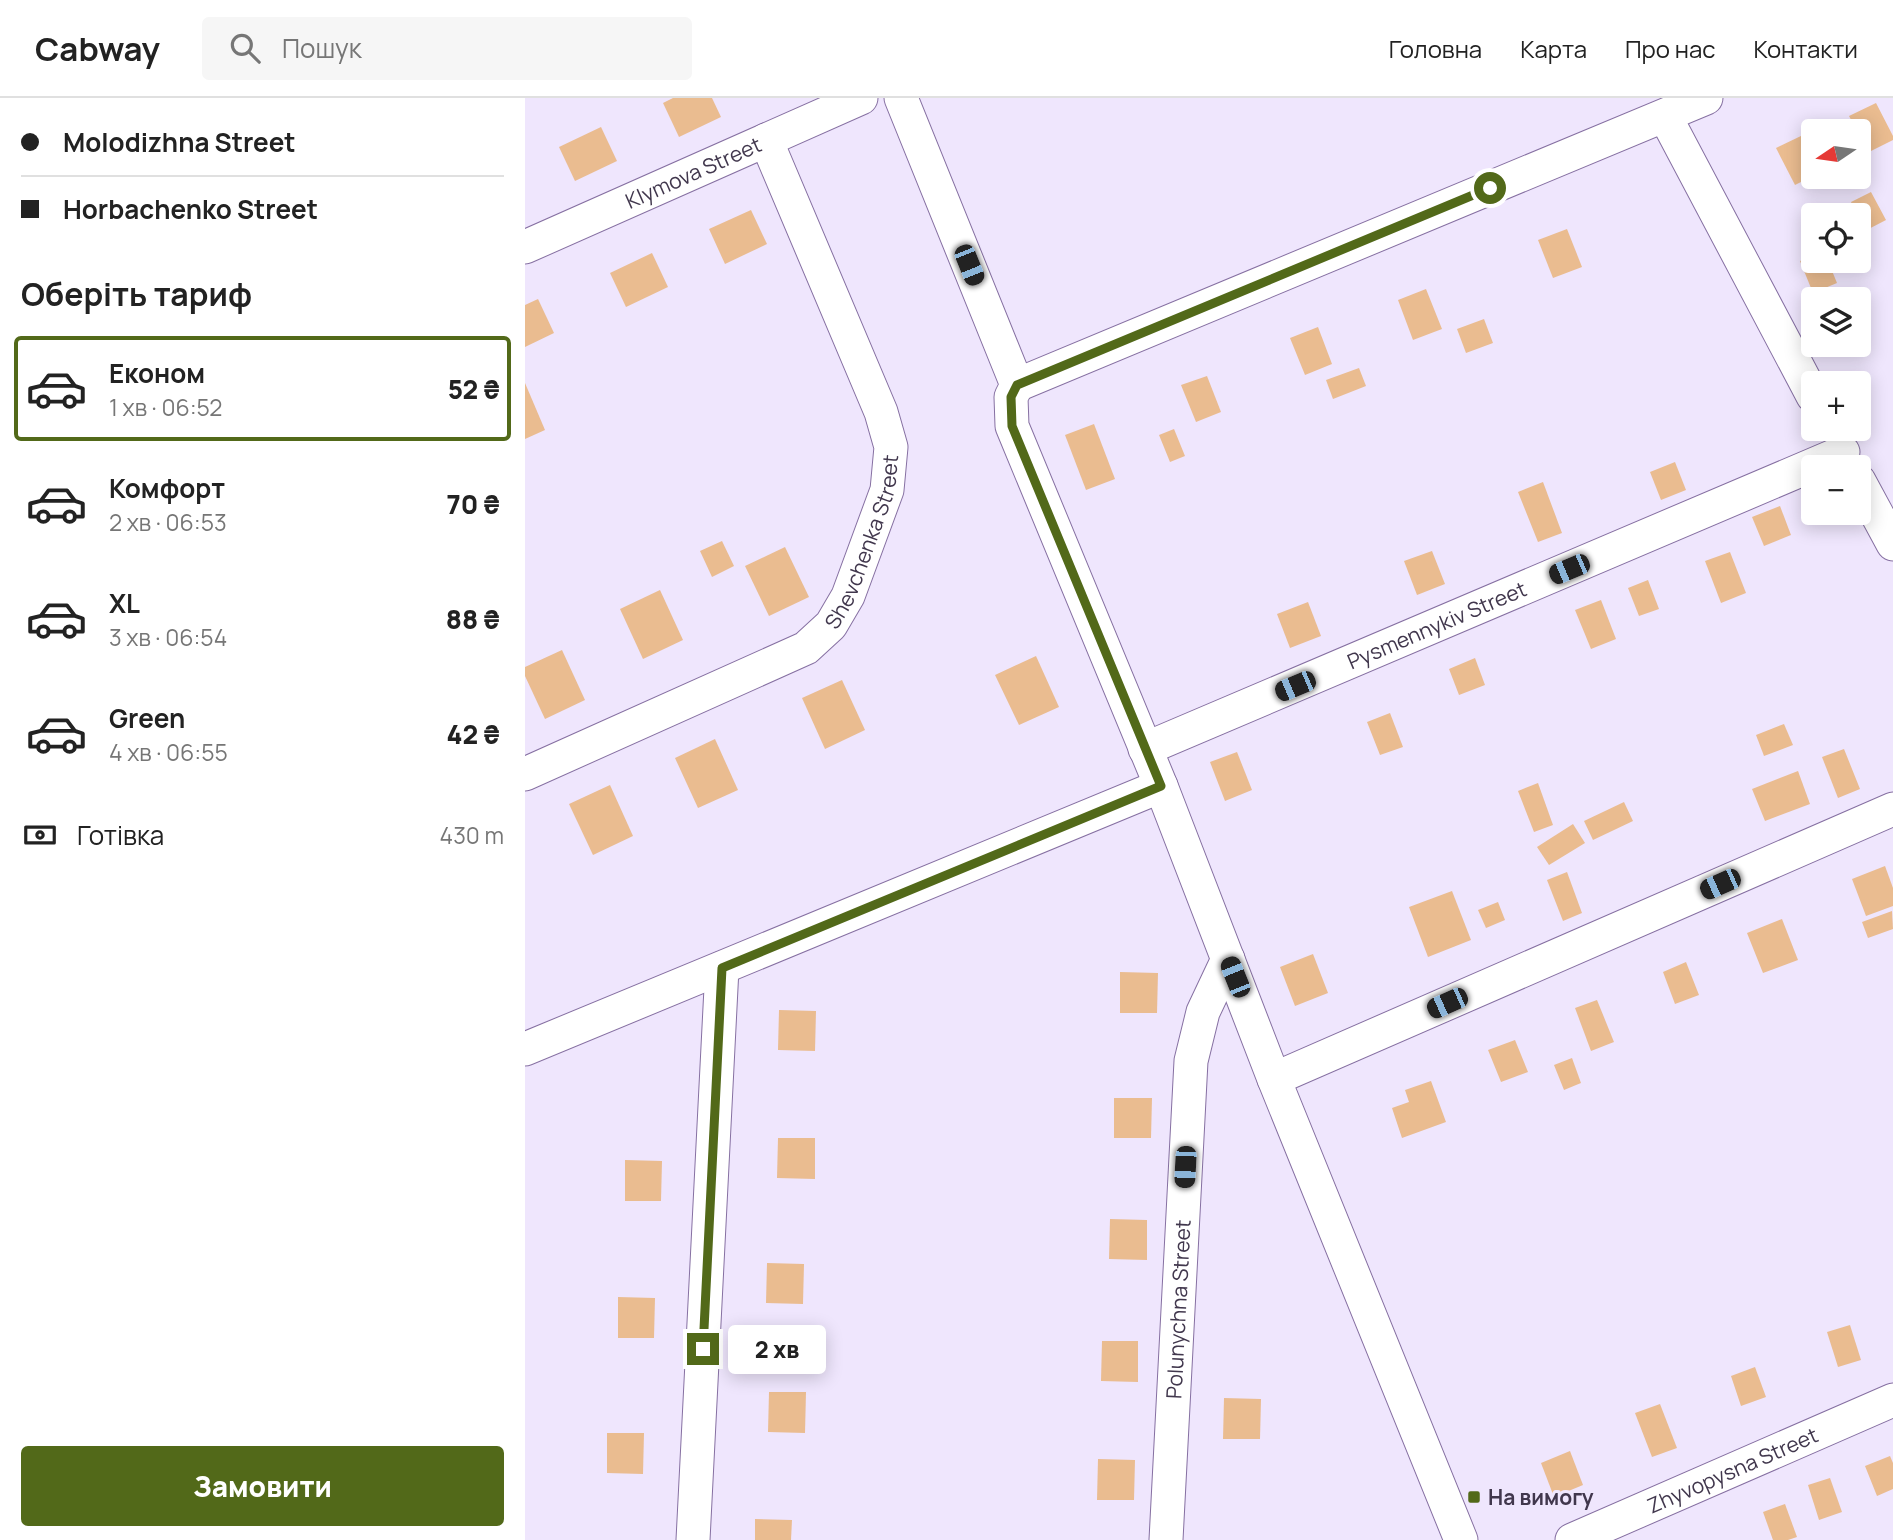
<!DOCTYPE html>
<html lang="uk">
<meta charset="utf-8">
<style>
body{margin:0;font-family:Manrope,sans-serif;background:#f6f6f6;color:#222;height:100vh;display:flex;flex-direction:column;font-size:26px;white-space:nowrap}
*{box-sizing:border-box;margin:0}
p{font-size:23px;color:#767676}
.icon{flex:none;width:38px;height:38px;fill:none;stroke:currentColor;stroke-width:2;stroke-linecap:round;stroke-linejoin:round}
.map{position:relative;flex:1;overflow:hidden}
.panel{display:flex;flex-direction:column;background:#fff;width:525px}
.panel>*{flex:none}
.guide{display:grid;align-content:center;height:154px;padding:0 21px;background:#fff}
.needle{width:46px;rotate:257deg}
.fabs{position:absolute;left:1276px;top:21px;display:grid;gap:14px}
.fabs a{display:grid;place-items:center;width:70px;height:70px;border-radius:7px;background:#fff;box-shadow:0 4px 18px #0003;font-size:35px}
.end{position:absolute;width:32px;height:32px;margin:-16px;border:9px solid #526919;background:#fff;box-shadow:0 0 0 4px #fff}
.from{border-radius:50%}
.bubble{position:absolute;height:49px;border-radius:7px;background:#fff;box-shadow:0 4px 18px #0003;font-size:23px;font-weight:800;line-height:49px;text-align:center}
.car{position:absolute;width:21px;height:42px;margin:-21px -10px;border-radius:9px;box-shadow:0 0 5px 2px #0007;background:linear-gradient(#222 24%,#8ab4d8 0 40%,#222 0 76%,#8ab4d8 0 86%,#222 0)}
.guide b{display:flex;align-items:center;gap:24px;height:66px;font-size:26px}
.guide b+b{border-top:2px solid #e0e0e0}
.guide i{width:18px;height:18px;background:#222}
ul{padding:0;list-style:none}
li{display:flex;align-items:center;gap:21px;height:105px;margin:0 14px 10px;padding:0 7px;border:4px solid transparent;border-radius:7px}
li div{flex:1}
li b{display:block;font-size:26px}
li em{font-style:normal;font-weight:800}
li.current{border-color:#526919}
li>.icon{width:63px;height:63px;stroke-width:1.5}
h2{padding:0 21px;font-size:32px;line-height:84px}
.pay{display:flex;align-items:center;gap:18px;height:77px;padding:0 21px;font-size:26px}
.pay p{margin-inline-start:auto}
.primary-button{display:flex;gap:14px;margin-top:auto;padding:14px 21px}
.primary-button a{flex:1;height:80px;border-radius:7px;background:#526919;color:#fff;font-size:28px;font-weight:800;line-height:80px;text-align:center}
header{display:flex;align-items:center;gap:42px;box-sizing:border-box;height:98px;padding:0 35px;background:#fff;border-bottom:2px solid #e0e0e0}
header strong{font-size:33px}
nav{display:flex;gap:38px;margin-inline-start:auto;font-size:24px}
.search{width:490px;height:63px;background:#f6f6f6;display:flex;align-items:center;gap:18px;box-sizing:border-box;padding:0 24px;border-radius:7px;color:#767676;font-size:26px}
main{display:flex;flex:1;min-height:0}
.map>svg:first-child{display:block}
.building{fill:#eabc90}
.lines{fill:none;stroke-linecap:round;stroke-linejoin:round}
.minor-casing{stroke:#8670a2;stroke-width:35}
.minor{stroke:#fff;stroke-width:33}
.route{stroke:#526919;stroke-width:9}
.poi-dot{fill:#526919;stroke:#efe6fd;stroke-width:2.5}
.labels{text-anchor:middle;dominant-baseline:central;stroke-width:6;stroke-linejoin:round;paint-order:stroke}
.street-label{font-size:21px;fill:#41374d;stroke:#efe6fd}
.poi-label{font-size:21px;font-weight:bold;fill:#41374d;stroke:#efe6fd;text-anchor:start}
</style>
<header>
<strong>Cabway</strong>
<div class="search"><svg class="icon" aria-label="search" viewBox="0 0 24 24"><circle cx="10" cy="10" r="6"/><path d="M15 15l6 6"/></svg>Пошук</div>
<nav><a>Головна</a><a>Карта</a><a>Про нас</a><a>Контакти</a></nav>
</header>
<main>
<section class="panel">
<div class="guide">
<b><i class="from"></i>Molodizhna Street</b>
<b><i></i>Horbachenko Street</b>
</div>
<h2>Оберіть тариф</h2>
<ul>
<li class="current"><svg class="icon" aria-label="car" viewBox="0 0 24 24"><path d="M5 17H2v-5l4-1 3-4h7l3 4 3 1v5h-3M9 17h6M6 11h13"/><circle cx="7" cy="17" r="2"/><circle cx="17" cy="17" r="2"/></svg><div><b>Економ</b><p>1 хв · 06:52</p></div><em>52 ₴</em></li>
<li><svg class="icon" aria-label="car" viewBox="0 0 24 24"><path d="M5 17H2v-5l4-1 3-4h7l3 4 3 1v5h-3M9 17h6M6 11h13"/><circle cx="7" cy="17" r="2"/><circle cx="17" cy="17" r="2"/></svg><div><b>Комфорт</b><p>2 хв · 06:53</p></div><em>70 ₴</em></li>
<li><svg class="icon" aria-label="car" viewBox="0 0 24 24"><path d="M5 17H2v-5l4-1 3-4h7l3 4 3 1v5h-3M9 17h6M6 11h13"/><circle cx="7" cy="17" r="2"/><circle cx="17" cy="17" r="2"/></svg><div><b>XL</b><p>3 хв · 06:54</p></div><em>88 ₴</em></li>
<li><svg class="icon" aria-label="car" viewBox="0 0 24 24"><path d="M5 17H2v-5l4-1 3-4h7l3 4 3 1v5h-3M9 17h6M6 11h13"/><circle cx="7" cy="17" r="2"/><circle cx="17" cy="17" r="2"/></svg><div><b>Green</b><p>4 хв · 06:55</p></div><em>42 ₴</em></li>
</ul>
<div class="pay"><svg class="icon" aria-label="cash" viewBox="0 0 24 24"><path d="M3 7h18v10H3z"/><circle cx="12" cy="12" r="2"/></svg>Готівка<p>430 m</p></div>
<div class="primary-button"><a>Замовити</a></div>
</section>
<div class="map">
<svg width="1368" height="1442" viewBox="0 0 1368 1442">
<rect width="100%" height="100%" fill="#efe6fd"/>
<g class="building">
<polygon points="148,0 187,0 196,19 154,39 138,5"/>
<polygon points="1351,5 1368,38 1368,42 1342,55 1334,37 1334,33 1332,33 1324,18"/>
<polygon points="76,29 92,63 50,83 34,49"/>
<polygon points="1278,37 1288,56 1288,78 1270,87 1251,50"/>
<polygon points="1346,94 1361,122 1334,136 1334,117 1322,117 1330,113 1326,104"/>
<polygon points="226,112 242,146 200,166 184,131"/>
<polygon points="1042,131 1057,169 1028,180 1013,142"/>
<polygon points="127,155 143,189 101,209 85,175"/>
<polygon points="1288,157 1288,163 1303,163 1312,185 1288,195 1275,163"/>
<polygon points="901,191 917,231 888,242 873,202"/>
<polygon points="13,201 29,235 0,249 0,207"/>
<polygon points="959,221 968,245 941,255 932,231"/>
<polygon points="793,229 807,266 780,277 765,240"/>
<polygon points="834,270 841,288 808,301 801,282"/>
<polygon points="682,278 696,314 671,324 656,287"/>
<polygon points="0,285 20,332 0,341"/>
<polygon points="569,326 590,381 561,392 540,337"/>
<polygon points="649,331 660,358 645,364 634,337"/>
<polygon points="1150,364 1161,392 1136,402 1125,374"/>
<polygon points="1018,384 1037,435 1013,444 993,394"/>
<polygon points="1255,408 1266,437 1239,448 1227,419"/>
<polygon points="197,443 209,468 187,479 175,453"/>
<polygon points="260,449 284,499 244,518 220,468"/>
<polygon points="907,453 920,486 892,497 879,463"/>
<polygon points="1205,454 1221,495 1196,505 1180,463"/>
<polygon points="1123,482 1134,511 1114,518 1103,490"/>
<polygon points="135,492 158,542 118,561 95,511"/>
<polygon points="1076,502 1091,541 1066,551 1050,512"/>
<polygon points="783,504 796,538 765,550 752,516"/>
<polygon points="37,552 60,602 20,621 0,578 0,569"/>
<polygon points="511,558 534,609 494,627 470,577"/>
<polygon points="950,560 960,587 934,597 924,571"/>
<polygon points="317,582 340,632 300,651 277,600"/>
<polygon points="865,615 878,649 855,657 842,624"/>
<polygon points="1259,626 1268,647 1239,658 1231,637"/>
<polygon points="190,641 213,692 173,710 150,660"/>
<polygon points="1319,651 1335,691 1313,700 1297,659"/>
<polygon points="712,654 727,692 700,703 685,664"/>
<polygon points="1273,673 1285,706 1240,723 1227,691"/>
<polygon points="1013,685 1028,727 1009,734 993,693"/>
<polygon points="85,687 108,738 68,757 44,706"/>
<polygon points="1099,704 1108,723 1068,742 1059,723"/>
<polygon points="1048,726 1060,745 1024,767 1012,749"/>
<polygon points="1360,768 1368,790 1368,808 1341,818 1327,781"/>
<polygon points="1042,774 1057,815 1038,823 1022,782"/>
<polygon points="927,793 946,842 903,859 884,809"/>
<polygon points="973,804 980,822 961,830 953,812"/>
<polygon points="1367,813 1368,831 1343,840 1337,824"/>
<polygon points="1257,821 1273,862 1238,875 1222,835"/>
<polygon points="788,856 803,895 770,908 755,869"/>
<polygon points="1161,864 1174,897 1150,906 1138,874"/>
<polygon points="595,874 633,875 632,915 595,915"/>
<polygon points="1072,902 1089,944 1066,953 1050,910"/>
<polygon points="254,912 291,913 290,953 253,952"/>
<polygon points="990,942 1003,974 976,984 963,952"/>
<polygon points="1047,960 1056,985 1039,992 1029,967"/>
<polygon points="906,983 921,1024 877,1040 867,1010 884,1004 880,992"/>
<polygon points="589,1000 627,1000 626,1040 589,1040"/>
<polygon points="253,1040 290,1040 290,1081 252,1080"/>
<polygon points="100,1062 137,1063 136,1103 100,1103"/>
<polygon points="585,1121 622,1122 622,1162 584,1161"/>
<polygon points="242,1165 279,1166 278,1206 241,1205"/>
<polygon points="93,1199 130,1200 129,1240 93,1240"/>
<polygon points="1325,1227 1336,1262 1313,1269 1302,1234"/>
<polygon points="577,1243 613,1243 613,1284 576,1283"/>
<polygon points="1230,1269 1241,1299 1216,1308 1206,1278"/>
<polygon points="244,1294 281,1294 280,1335 243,1334"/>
<polygon points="699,1300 736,1301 735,1341 698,1341"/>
<polygon points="1135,1306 1152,1350 1127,1359 1110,1315"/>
<polygon points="82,1335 119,1335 118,1376 82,1375"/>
<polygon points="1045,1353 1058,1387 1029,1399 1016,1365"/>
<polygon points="1365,1358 1368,1365 1368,1391 1352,1398 1340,1368"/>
<polygon points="573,1361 610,1362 609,1402 572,1402"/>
<polygon points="1305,1380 1317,1414 1294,1422 1283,1387"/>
<polygon points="1260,1406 1272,1439 1263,1442 1248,1442 1238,1414"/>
<polygon points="230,1421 267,1422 266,1442 230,1442"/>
</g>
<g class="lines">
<g class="minor-casing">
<g id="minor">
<polyline points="376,0 492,287 486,299 487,328 636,688 749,981 936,1442"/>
<polyline points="1140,18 1288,298"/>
<path id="s1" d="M0,149l336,-149"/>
<polyline points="492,287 1181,0"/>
<polyline points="1334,383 1368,446"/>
<path id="s2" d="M620,651l698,-297"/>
<path id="s3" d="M0,676l281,-126 25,-23 17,-29 39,-106 4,-43 -10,-35 -115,-272"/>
<polyline points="0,951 636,688"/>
<polyline points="749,981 1368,711"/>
<polyline points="168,1442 197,870"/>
<path id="s4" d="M641,1442l25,-479 12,-49 25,-53"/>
<path id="s5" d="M1047,1442l321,-140"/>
</g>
</g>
<use href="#minor" class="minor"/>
</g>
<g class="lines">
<polyline class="route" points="178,1251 197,870 636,688 487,328 486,299 492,287 965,90"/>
</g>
<rect class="poi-dot" x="942" y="1392" width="14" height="14" rx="3.5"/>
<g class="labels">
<g class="street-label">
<text stroke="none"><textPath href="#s1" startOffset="184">Klymova Street</textPath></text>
<text stroke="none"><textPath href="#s3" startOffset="432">Shevchenka Street</textPath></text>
<text stroke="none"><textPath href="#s2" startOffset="317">Pysmennykiv Street</textPath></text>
<text stroke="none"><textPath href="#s4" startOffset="231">Polunychna Street</textPath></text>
<text stroke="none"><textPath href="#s5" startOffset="175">Zhyvopysna Street</textPath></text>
</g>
<g class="poi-label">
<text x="963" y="1399">На вимогу</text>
</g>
</g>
</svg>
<div class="fabs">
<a><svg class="needle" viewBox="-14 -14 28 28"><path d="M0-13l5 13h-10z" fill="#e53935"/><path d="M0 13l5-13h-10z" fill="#767676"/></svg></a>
<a><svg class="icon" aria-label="locate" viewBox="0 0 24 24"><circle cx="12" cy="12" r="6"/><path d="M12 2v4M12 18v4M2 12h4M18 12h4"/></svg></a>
<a><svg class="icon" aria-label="layers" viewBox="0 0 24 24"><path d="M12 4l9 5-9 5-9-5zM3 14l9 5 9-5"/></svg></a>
<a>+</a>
<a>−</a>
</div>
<i class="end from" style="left:965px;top:90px"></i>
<i class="end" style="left:178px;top:1251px"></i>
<div class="bubble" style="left:203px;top:1227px;width:98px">2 хв</div>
<i class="car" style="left:444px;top:167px;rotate:158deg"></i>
<i class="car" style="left:1044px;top:471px;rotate:247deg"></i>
<i class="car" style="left:770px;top:588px;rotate:247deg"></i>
<i class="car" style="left:1195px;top:786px;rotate:246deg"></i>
<i class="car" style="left:710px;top:879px;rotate:338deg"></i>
<i class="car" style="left:922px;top:905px;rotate:246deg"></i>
<i class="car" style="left:660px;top:1069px;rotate:183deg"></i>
</div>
</main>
